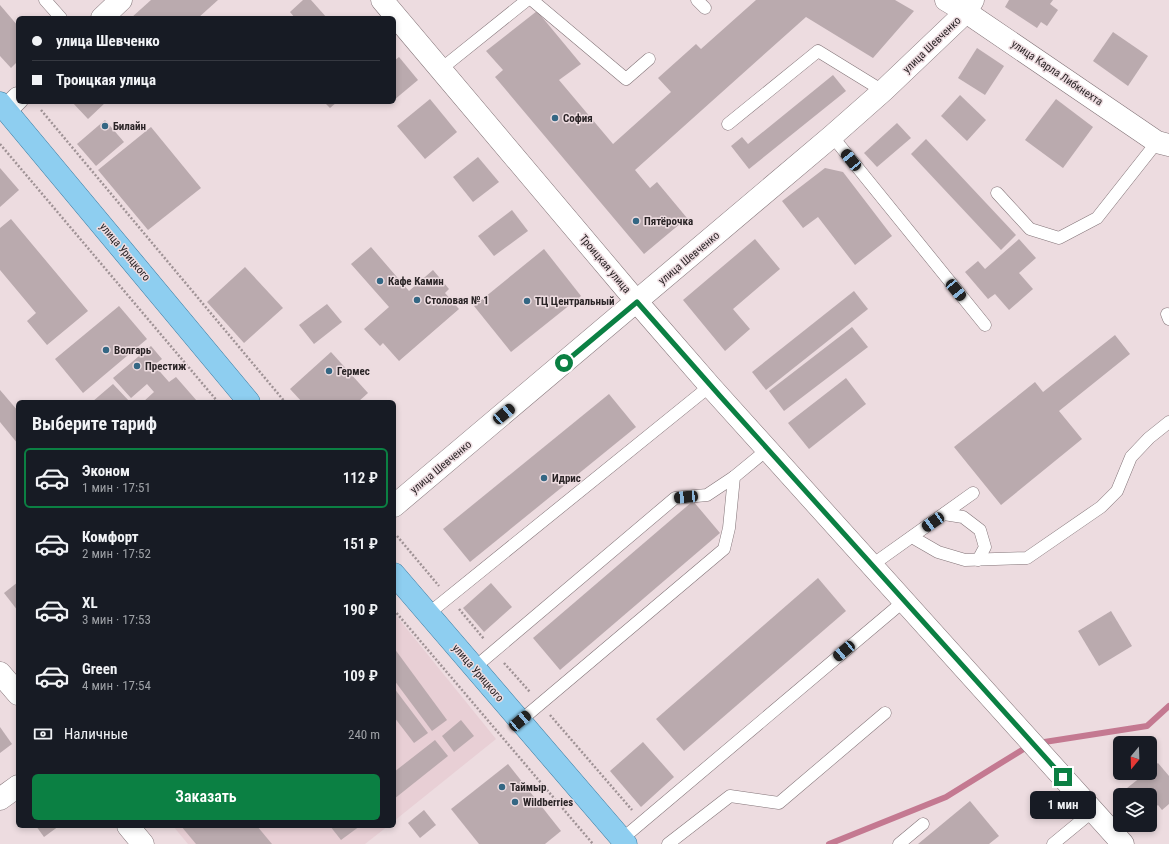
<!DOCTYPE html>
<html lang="ru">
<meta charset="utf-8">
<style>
body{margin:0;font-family:"Roboto Condensed",sans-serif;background:#242831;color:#f1f3f6;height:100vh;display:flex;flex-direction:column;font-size:15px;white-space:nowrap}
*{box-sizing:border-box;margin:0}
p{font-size:13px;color:#9ea1a6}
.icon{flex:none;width:22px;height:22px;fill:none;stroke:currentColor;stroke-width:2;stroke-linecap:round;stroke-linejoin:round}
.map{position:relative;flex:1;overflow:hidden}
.details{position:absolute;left:16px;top:400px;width:380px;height:428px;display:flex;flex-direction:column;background:#171b24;border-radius:6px;box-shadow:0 2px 6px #0003}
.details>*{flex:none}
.top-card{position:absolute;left:16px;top:16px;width:380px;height:88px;border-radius:6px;box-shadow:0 2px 6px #0003;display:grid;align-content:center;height:88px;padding:0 16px;background:#171b24}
.needle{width:26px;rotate:199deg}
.fabs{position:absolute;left:1113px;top:736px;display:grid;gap:8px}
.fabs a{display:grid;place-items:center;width:44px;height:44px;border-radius:6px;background:#171b24;box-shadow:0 2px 6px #0003;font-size:20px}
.end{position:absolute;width:18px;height:18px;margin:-9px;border:5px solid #0b8043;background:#fff;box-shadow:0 0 0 2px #fff}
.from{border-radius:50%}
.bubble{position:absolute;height:28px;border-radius:6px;background:#171b24;box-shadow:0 2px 6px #0003;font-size:13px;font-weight:600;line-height:28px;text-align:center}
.car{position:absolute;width:12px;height:24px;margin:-12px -6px;border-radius:5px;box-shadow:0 0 3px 1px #0007;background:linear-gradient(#222 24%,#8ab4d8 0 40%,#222 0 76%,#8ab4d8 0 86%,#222 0)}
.top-card b{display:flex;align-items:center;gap:14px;height:38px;font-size:15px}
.top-card b+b{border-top:1px solid #363941}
.top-card i{width:10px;height:10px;background:#f1f3f6}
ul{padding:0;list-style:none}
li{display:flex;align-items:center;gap:12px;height:60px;margin:0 8px 6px;padding:0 8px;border:2px solid transparent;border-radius:6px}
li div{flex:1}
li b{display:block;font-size:15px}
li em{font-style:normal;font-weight:600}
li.current{border-color:#0b8043}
li>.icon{width:36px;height:36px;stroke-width:1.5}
h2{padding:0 16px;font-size:18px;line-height:48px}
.pay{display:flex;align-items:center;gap:10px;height:44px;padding:0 16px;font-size:15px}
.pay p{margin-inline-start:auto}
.action{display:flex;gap:8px;margin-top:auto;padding:8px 16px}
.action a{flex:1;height:46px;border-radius:6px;background:#0b8043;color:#fff;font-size:16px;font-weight:600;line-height:46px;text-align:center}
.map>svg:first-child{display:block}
.built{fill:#e8cfd5}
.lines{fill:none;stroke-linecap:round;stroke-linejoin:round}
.stream{stroke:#c47991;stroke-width:6}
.building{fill:#baaaae}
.lane-casing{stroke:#837478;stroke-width:13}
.street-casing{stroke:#837478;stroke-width:23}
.primary-casing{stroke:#3a7da3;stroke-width:23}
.path{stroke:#9f9295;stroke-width:2.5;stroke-dasharray:2 2;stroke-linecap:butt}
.lane{stroke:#fff;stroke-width:12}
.street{stroke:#fff;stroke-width:22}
.primary{stroke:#8ecef0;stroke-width:22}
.route{stroke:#0b8043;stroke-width:5}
.poi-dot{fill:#346784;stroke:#eddce0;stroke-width:1.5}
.labels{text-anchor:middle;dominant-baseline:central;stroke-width:3;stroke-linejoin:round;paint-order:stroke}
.street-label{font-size:11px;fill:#2a2426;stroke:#eddce0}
.poi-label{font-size:11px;font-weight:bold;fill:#2a2426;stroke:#eddce0;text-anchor:start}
</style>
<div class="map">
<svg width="1169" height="844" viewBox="0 0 1169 844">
<rect width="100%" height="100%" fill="#eddce0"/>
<g class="built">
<polygon points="394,613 496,739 394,821"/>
<polygon points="173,826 388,826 365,844 188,844"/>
</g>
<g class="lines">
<g class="stream">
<polyline points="1038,743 1147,726 1169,706"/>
<polyline points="829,844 946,797 1030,745"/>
</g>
</g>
<g class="building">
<polygon points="151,0 218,0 198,18 131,18"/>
<polygon points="303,0 311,0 327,18 295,18 290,12"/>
<polygon points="756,0 895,0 914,11 873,58 806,17 635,170 650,188 657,182 687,218 644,254 495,77 503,70 486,51 537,11 581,64 559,80 613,144 671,92 658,78 696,44 701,49"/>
<polygon points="1009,0 1053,0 1050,4 1058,10 1047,26 1041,22 1037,28 1005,7"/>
<polygon points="0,5 18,26 18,61 11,68 0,56"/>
<polygon points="1113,32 1148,56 1128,86 1093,61"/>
<polygon points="977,48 1004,66 985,95 958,78"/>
<polygon points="399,57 418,80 394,100 394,61"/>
<polygon points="833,75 846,91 749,169 731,146 742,137 748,144"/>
<polygon points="960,95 986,120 967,141 941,116"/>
<polygon points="430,99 457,132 425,159 397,126"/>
<polygon points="1056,99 1093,127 1063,168 1025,140"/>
<polygon points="72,102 106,102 88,119"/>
<polygon points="324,102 337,102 330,108"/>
<polygon points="105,120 124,142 96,166 77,144"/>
<polygon points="897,123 911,138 877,167 864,153"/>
<polygon points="151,127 201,188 148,230 98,170"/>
<polygon points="926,139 1016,235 1001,250 911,154"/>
<polygon points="478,157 499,182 473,202 453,177"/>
<polygon points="0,168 19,190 0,207"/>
<polygon points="825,168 843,172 892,236 855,265 818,217 803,228 782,201"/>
<polygon points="512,210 528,231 494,256 478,236"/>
<polygon points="11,219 88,311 47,345 27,321 36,313 0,270 0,228"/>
<polygon points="755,239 780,269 733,309 750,329 725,351 683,300"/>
<polygon points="1019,239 1036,258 1019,273 1033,289 1009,310 995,294 988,299 965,272 978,261 985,269"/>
<polygon points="371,247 409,291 433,270 449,289 445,293 459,309 399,361 383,343 380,346 364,329 389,307 351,264"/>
<polygon points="544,249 581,296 511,352 474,306"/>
<polygon points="245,267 283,308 244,343 207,302"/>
<polygon points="854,291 868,309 766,390 752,372"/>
<polygon points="327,304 342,322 314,344 299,325"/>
<polygon points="119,306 147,339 83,393 55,359"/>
<polygon points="852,327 868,347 784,411 769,391"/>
<polygon points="1115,335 1130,354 1059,411 1082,439 1001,505 954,447 1035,382 1043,392"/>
<polygon points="151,346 162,359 154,365 169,382 176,377 197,401 196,402 143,402 154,392 147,384 131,398 113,378"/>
<polygon points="331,352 368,393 358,402 302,402 290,389"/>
<polygon points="846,378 866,404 809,449 788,423"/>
<polygon points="113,384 130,402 92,402"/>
<polygon points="0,390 18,411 18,444 0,422"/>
<polygon points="609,394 636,427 470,562 443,529"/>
<polygon points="693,501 720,533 560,670 533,638"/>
<polygon points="818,578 846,611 684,751 656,719"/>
<polygon points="18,582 18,611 4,593"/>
<polygon points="491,583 512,607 484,632 463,608"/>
<polygon points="1111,611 1132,646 1099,666 1078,631"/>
<polygon points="394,648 447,720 432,731 394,680"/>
<polygon points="394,688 428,733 414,743 394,717"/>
<polygon points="461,720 474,736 454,752 442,736"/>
<polygon points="0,727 12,744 0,753"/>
<polygon points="435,740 448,756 394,799 394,772"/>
<polygon points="643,742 674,777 641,807 610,771"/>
<polygon points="1158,763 1169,776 1169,804 1162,810 1158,805 1150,811 1150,795 1124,795 1122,792 1146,773 1150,773 1150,769"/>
<polygon points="508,764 561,831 545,844 479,844 451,809"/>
<polygon points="970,801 999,836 989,844 918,844"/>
<polygon points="424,810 436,825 420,838 408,823"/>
<polygon points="36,826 59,826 44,837"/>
<polygon points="181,826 257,826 272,844 196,844"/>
<polygon points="330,826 360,826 341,840"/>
</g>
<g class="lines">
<g class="lane-casing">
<g id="lane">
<polyline points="45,0 61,18"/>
<polyline points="532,0 626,79 649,59"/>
<polyline points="697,0 705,8"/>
<polyline points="441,69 527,0"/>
<polyline points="728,124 818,51 883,91"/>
<polyline points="832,136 985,325"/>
<polyline points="997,193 1030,229 1059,238 1097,218 1157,142"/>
<polyline points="1167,314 1169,319"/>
<polyline points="944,514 963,517 980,530 985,547 978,560"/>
<polyline points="912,537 938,552 965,560 1027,558 1101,507 1117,491 1131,457 1149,438 1169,422"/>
<polyline points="872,565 973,493"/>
<polyline points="428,614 710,386"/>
<polyline points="474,668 675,498 707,495 734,477"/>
<polyline points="520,721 724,549 729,528 734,477 768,449"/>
<polyline points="622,839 904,601"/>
<polyline points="668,844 730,796 779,803 885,713"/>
<polyline points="899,844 923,824"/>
<polyline points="1053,844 1093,811"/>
</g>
</g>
<g class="street-casing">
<g id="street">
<polyline points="382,0 637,302 710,386 1123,844"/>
<polyline points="946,0 966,12 1157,142 1169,145"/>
<polyline points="102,18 121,0"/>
<polyline points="6,110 18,98"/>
<polyline points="394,506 832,136 883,91 966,12 973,0"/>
<polyline points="0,673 18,694"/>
<polyline points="0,799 18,786"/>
<polyline points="128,826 143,844"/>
</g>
</g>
<g class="primary-casing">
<g id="primary">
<polyline points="0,103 249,402"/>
<polyline points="394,574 626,844"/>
</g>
</g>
<g class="path">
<polyline points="41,110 285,402"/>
<polyline points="0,144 218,402"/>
<polyline points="397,536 439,586"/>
<polyline points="459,609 484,639"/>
<polyline points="394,610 593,844"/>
<polyline points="504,663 530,692"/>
<polyline points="550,715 632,810"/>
</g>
<use href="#lane" class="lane"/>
<use href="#street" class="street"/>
<use href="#primary" class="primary"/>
</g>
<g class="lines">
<polyline class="route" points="564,363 637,302 720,396 1063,777"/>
</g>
<g class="poi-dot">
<circle cx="555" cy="118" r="4"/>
<circle cx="105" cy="126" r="4"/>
<circle cx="636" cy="221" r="4"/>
<circle cx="380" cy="281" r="4"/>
<circle cx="417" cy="300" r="4"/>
<circle cx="527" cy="301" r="4"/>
<circle cx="106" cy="350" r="4"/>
<circle cx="137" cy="366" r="4"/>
<circle cx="329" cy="371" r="4"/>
<circle cx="544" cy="478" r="4"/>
<circle cx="502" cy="787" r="4"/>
<circle cx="515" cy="802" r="4"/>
</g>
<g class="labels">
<g class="street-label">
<text transform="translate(932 45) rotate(-44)">улица Шевченко</text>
<text transform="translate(1057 73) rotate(34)">улица Карла Либкнехта</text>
<text transform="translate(125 252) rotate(50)">улица Урицкого</text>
<text transform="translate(689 258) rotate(-40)">улица Шевченко</text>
<text transform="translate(605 264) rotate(50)">Троицкая улица</text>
<text transform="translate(441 467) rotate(-40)">улица Шевченко</text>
<text transform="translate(478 673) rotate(49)">улица Урицкого</text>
</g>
<g class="poi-label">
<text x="563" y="118">София</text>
<text x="113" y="126">Билайн</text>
<text x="644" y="221">Пятёрочка</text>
<text x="388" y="281">Кафе Камин</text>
<text x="425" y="300">Столовая № 1</text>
<text x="535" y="301">ТЦ Центральный</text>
<text x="114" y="350">Волгарь</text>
<text x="145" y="366">Престиж</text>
<text x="337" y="371">Гермес</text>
<text x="552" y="478">Идрис</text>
<text x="510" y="787">Таймыр</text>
<text x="523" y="802">Wildberries</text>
</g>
</g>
</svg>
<div class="fabs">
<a><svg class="needle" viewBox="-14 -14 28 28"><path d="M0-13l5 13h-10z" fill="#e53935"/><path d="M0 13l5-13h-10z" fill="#9ea1a6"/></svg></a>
<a><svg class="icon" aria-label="layers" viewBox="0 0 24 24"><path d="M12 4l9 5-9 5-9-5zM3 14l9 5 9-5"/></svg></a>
</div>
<i class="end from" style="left:564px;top:363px"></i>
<i class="end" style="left:1063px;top:777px"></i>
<div class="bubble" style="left:1030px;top:791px;width:66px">1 мин</div>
<i class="car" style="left:851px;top:160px;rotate:321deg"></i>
<i class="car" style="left:956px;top:290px;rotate:141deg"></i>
<i class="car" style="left:504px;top:414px;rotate:50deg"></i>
<i class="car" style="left:686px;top:497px;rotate:265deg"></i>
<i class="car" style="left:933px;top:522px;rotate:235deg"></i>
<i class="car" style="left:844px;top:651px;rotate:230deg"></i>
<i class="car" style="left:520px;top:721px;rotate:50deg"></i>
<div class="top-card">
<b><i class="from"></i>улица Шевченко</b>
<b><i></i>Троицкая улица</b>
</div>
<section class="details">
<h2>Выберите тариф</h2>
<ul>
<li class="current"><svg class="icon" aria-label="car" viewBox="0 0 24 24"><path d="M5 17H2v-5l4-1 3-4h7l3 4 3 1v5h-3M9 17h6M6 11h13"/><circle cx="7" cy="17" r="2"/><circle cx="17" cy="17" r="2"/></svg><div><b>Эконом</b><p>1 мин · 17:51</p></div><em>112 ₽</em></li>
<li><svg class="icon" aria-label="car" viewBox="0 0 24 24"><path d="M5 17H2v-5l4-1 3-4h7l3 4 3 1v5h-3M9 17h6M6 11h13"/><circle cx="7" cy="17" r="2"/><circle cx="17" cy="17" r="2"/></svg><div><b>Комфорт</b><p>2 мин · 17:52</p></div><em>151 ₽</em></li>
<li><svg class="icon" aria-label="car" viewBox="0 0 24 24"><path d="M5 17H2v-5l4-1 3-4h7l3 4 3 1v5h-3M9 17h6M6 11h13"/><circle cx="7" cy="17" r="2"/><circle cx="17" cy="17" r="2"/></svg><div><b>XL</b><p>3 мин · 17:53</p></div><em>190 ₽</em></li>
<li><svg class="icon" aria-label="car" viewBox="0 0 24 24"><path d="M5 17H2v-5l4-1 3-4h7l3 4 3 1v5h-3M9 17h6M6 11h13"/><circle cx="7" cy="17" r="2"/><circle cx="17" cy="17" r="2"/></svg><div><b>Green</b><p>4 мин · 17:54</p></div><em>109 ₽</em></li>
</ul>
<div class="pay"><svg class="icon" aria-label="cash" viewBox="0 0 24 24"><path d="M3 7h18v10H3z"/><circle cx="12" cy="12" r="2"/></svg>Наличные<p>240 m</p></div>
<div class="action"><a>Заказать</a></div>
</section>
</div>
